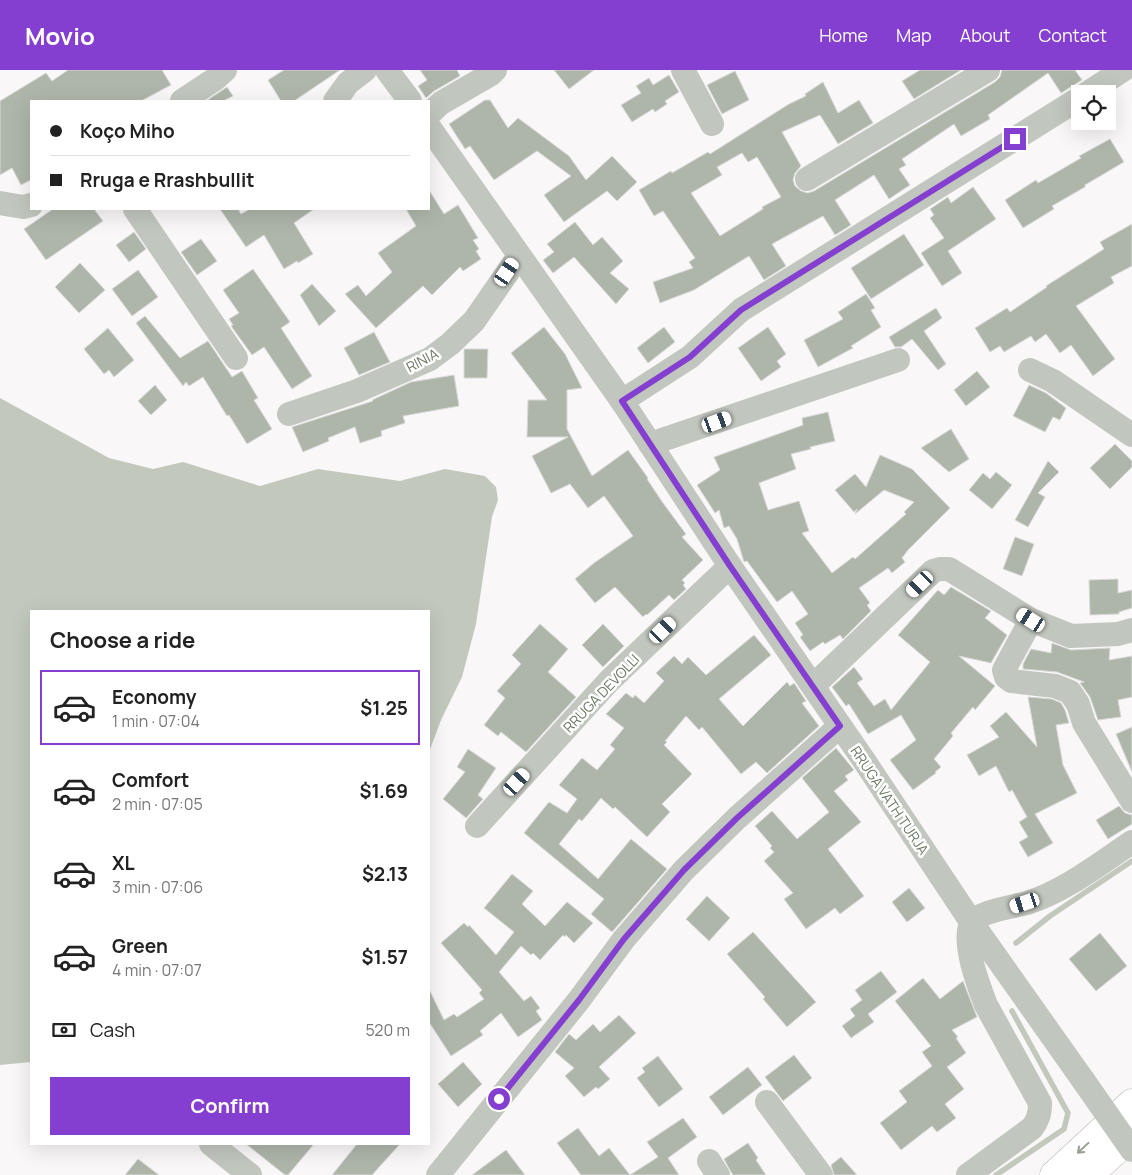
<!DOCTYPE html>
<meta charset="utf-8">
<style>
body{margin:0;font-family:Manrope,sans-serif;background:#f2f2f2;color:#222;height:100vh;display:flex;flex-direction:column;font-size:19px;white-space:nowrap}
*{box-sizing:border-box;margin:0}
p{font-size:16px;color:#767676}
.icon{flex:none;width:28px;height:28px;fill:none;stroke:currentColor;stroke-width:2;stroke-linecap:round;stroke-linejoin:round}
.map{position:relative;flex:1;overflow:hidden}
.sheet{position:absolute;left:30px;top:540px;width:400px;height:535px;display:flex;flex-direction:column;background:#fff;border-radius:0px;box-shadow:0 5px 20px #0002}
.sheet>*{flex:none}
.guide{position:absolute;left:30px;top:30px;width:400px;height:110px;border-radius:0px;box-shadow:0 5px 20px #0002;display:grid;align-content:center;height:110px;padding:0 20px;background:#fff}
.tools{position:absolute;left:1071px;top:15px;display:grid;gap:10px}
.tools a{display:grid;place-items:center;width:45px;height:45px;border-radius:0px;background:#fff;box-shadow:0 5px 20px #0002;font-size:25px}
.end{position:absolute;width:22px;height:22px;margin:-11px;border:6px solid #853fd0;background:#fff;box-shadow:0 0 0 2px #fff}
.from{border-radius:50%}
.car{position:absolute;width:15px;height:30px;margin:-15px -8px;border-radius:6px;box-shadow:0 0 4px 1px #0007;background:linear-gradient(#fff 24%,#345 0 40%,#fff 0 76%,#345 0 86%,#fff 0)}
.guide b{display:flex;align-items:center;gap:18px;height:48px;font-size:19px}
.guide b+b{border-top:1px solid #e0e0e0}
.guide i{width:12px;height:12px;background:#222}
ul{padding:0;list-style:none}
li{display:flex;align-items:center;gap:15px;height:75px;margin:0 10px 8px;padding:0 10px;border:2px solid transparent;border-radius:0px}
li div{flex:1}
li b{display:block;font-size:19px}
li em{font-style:normal;font-weight:700}
li.active{border-color:#853fd0}
li>.icon{width:45px;height:45px;stroke-width:1.5}
h2{padding:0 20px;font-size:22px;line-height:60px}
.pay{display:flex;align-items:center;gap:12px;height:55px;padding:0 20px;font-size:19px}
.pay p{margin-inline-start:auto}
.action{display:flex;gap:10px;margin-top:auto;padding:10px 20px}
.action a{flex:1;height:58px;border-radius:0px;background:#853fd0;color:#fff;font-size:20px;font-weight:700;line-height:58px;text-align:center}
header{display:flex;align-items:center;gap:30px;box-sizing:border-box;height:70px;padding:0 25px;background:#853fd0;color:#fff}
header strong{font-size:24px}
nav{display:flex;gap:28px;margin-inline-start:auto;font-size:18px}
.map>svg:first-child{display:block}
.water{fill:#c2c9bc}
.lines{fill:none;stroke-linecap:round;stroke-linejoin:round}
.stream{stroke:#c2c9bc;stroke-width:5.5}
.building{fill:#aeb6aa;stroke:#dad9da;fill-rule:evenodd}
.highway-casing{stroke:#b3b8b0;stroke-width:29}
.minor{stroke:#c1c6be;stroke-width:24}
.highway{stroke:#fff;stroke-width:28}
.minor-bridge{stroke:#c1c6be;stroke-width:24}
.oneway{stroke:#96a091}
.route{stroke:#853fd0;stroke-width:6}
.labels{text-anchor:middle;dominant-baseline:central;stroke-width:5;stroke-linejoin:round;paint-order:stroke}
.street-label{font-size:14px;fill:#697862;stroke:#fff}
</style>
<header>
<strong>Movio</strong>
<nav><a>Home</a><a>Map</a><a>About</a><a>Contact</a></nav>
</header>
<div class="map">
<svg width="1132" height="1105" viewBox="0 0 1132 1105">
<rect width="100%" height="100%" fill="#f9f7f8"/>
<polygon class="water" points="0,328 109,388 153,399 183,392 260,416 318,399 400,411 445,399 485,406 496,417 498,430 492,447 476,554 462,607 441,650 429,682 429,541 31,541 31,992 0,995"/>
<g class="lines">
<g class="stream">
<polyline points="1016,873 1050,846 1132,791"/>
<polyline points="996,1105 1064,1059 1068,1043 1012,941"/>
</g>
</g>
<g class="building">
<polygon points="68,0 162,0 171,15 141,31 31,31 31,110 21,115 12,98 0,105 0,31 46,3 52,11"/>
<polygon points="284,0 340,0 294,31 281,31 268,10"/>
<polygon points="420,0 457,0 460,6 434,21 426,28 418,16 427,10"/>
<polygon points="554,0 594,0 569,19"/>
<polygon points="920,0 961,0 914,29 902,11"/>
<path d="M1002,0h73l7,10 -21,13 -13,-20 -60,42 2,4 -29,17 -7,-12 -52,35 4,6 -7,4 11,16 -21,14 -15,-24 -39,25 16,25 -16,10 -12,-19 -51,28 14,22 -22,14 -15,-24 -55,34 -34,13 -7,-21 40,-14 -4,-6 6,-4 -32,-47 -9,5 -15,-26 32,-19 1,2 36,-21 2,2 79,-50 17,-8 -1,-2 18,-12 15,31 21,-13 14,23 -35,21 -18,-29 -38,17 19,34 -6,7 -2,7 2,6 6,5 7,2 6,-2 181,-109 5,-5zM742,83l6,9 9,-5 24,40 -19,10 1,2 -43,27 -29,-43 31,-18 -5,-8z"/>
<polygon points="735,1 749,30 722,44 707,15"/>
<polygon points="669,5 679,22 665,31 667,34 655,42 653,39 632,52 621,35 641,23 636,16 649,8 653,15"/>
<polygon points="227,17 233,26 223,31 206,31"/>
<polygon points="485,30 490,30 508,58 518,48 569,86 586,110 612,86 637,112 617,131 607,121 564,152 544,125 571,106 537,81 494,110 470,76 465,79 449,54"/>
<polygon points="1110,69 1124,92 1085,115 1085,117 1052,136 1054,139 1023,158 1005,130 1036,110 1038,113 1081,88 1079,86"/>
<polygon points="973,117 996,149 948,181 962,203 942,216 921,183 944,168 930,148 934,145 930,139 948,127 951,133"/>
<polygon points="429,120 444,144 458,135 478,168 473,170 479,179 476,181 481,189 463,201 460,197 432,225 423,216 376,258 345,224 358,215 366,226 392,202 378,183 416,156 406,139 429,139"/>
<polygon points="53,139 94,139 103,151 46,190 24,159"/>
<polygon points="220,139 238,139 241,144 250,139 314,139 294,153 313,184 298,193 297,191 284,199 264,165 246,177"/>
<polygon points="575,152 593,175 602,167 623,191 610,203 629,219 616,234 574,187 553,203 543,190 554,182 547,174"/>
<polygon points="1132,154 1132,196 1111,207 1114,213 1076,236 1115,289 1093,306 1071,275 1060,283 1046,264 1035,272 1031,266 1004,282 1000,276 990,282 975,258 1007,238 1010,242 1047,217 1046,216 1104,179 1100,172"/>
<polygon points="134,162 146,179 129,192 116,175"/>
<polygon points="904,164 924,195 871,229 851,198"/>
<polygon points="201,169 217,191 197,205 181,182"/>
<polygon points="80,193 105,220 79,243 55,217"/>
<polygon points="253,199 290,252 281,258 312,306 292,319 264,277 252,285 231,256 233,255 229,249 239,243 223,220"/>
<polygon points="138,200 158,227 132,246 112,219"/>
<polygon points="312,214 336,241 319,256 300,225"/>
<polygon points="866,224 875,238 871,240 881,257 851,276 853,278 818,297 804,270 843,249 838,242"/>
<polygon points="936,238 942,248 924,261 946,294 938,300 912,269 901,277 895,277 889,267"/>
<polygon points="145,246 180,288 208,271 232,307 242,301 258,328 254,330 272,359 247,374 229,345 227,346 203,307 189,316 186,312 183,316 136,253"/>
<polygon points="544,257 565,284 582,318 567,320 567,359 592,406 628,380 648,408 647,409 663,433 686,464 682,467 703,490 682,510 685,513 683,515 686,519 674,530 669,525 647,545 646,544 643,547 615,517 595,533 575,509 594,493 633,466 604,426 588,438 570,414 551,423 532,386 568,367 527,367 528,330 547,330 511,283"/>
<polygon points="664,257 675,272 648,293 637,278"/>
<polygon points="768,257 786,284 777,291 781,297 761,311 738,278"/>
<polygon points="108,258 134,290 114,307 109,300 104,304 84,279"/>
<polygon points="374,262 390,292 359,305 344,278"/>
<polygon points="464,279 488,279 487,308 464,308"/>
<polygon points="977,301 990,317 966,336 954,320"/>
<polygon points="454,305 459,336 403,346 405,353 381,361 382,366 360,373 355,357 328,368 329,371 303,382 292,357 373,331 372,330 411,312"/>
<polygon points="155,315 167,330 151,345 138,331"/>
<polygon points="1029,315 1046,323 1066,338 1060,350 1053,347 1045,362 1013,346"/>
<polygon points="828,342 835,371 810,377 811,379 791,384 796,399 759,413 768,440 799,431 809,461 802,463 832,503 853,487 855,489 906,444 904,442 914,432 884,420 855,444 857,439 854,442 835,420 855,404 866,417 880,385 912,399 950,438 908,480 902,488 905,492 892,503 888,498 859,518 870,533 867,535 871,541 843,569 840,565 825,574 823,572 810,581 800,567 803,565 795,553 808,544 792,521 777,532 747,491 744,492 737,469 729,456 724,458 719,440 715,443 697,415 720,400 714,387 803,355 802,348"/>
<polygon points="951,359 969,389 949,402 921,378"/>
<polygon points="1115,374 1132,391 1132,397 1110,419 1090,398"/>
<polygon points="1048,391 1059,402 1038,423 1045,427 1028,457 1015,450"/>
<polygon points="996,402 1012,415 992,439 969,420 983,403 990,409"/>
<polygon points="1015,467 1034,474 1022,506 1003,499"/>
<polygon points="1118,509 1118,523 1132,520 1132,538 1119,542 1119,544 1090,545 1089,510"/>
<polygon points="951,517 991,541 985,548 1007,565 991,593 959,586 995,616 975,640 973,637 951,663 953,666 934,689 941,697 935,702 936,703 913,720 890,690 916,670 901,645 868,664 849,634 846,636 832,617 854,597 863,609 857,613 874,636 885,629 891,640 930,592 898,565 938,520 944,525"/>
<polygon points="540,554 568,579 548,602 576,627 526,682 501,662 498,666 484,655 505,628 497,621 521,594 512,585"/>
<polygon points="603,554 624,576 603,597 582,575"/>
<polygon points="754,565 771,585 719,629 743,656 787,612 790,616 794,613 806,631 802,633 819,656 767,703 756,692 741,704 702,657 699,660 686,646 665,671 667,672 664,675 692,704 662,734 670,742 647,767 615,737 613,739 601,728 582,751 579,749 559,774 598,809 631,769 667,799 612,862 591,844 604,829 524,763 549,732 567,743 577,729 559,715 582,688 597,700 615,679 610,675 624,658 606,644 626,623 633,628 635,625 644,633 664,611 656,603 674,586 682,594 688,587 706,605"/>
<polygon points="1052,573 1071,580 1110,578 1109,590 1132,586 1132,627 1118,630 1121,647 1098,650 1090,627 1080,613 1084,612 1057,602 1023,599 1023,594 1031,579 1051,583"/>
<polygon points="1028,627 1052,629 1061,633 1065,640 1069,653 1056,655 1063,695 1077,723 1035,744 1053,773 1028,787 1019,772 1028,767 1019,752 1027,747 1012,720 1009,722 996,696 979,706 967,685 999,667 990,656 1006,642 1037,677"/>
<polygon points="1132,657 1132,702 1116,664"/>
<polygon points="836,678 854,700 845,706 848,710 834,721 861,752 828,779 864,826 840,844 835,838 806,859 784,829 793,823 764,791 774,782 770,778 772,776 755,756 772,741 797,769 829,742 802,708"/>
<polygon points="468,679 496,698 478,725 483,729 466,748 443,729 465,702 457,697"/>
<polygon points="1119,736 1125,743 1132,745 1132,754 1108,769 1096,750"/>
<polygon points="512,804 533,821 522,834 545,856 567,832 593,853 574,873 566,865 565,867 563,865 540,890 533,883 531,885 521,876 499,902 524,931 531,926 540,938 536,941 542,950 518,967 501,943 480,961 483,965 451,986 429,952 429,919 444,950 454,944 457,947 484,929 479,923 482,920 441,873 464,853 468,857 469,855 496,885 514,862 484,838"/>
<polygon points="909,818 925,838 907,852 892,832"/>
<polygon points="707,826 730,848 709,871 686,849"/>
<polygon points="753,862 816,932 787,957 763,929 765,927 727,884"/>
<polygon points="1100,863 1127,896 1096,921 1069,889"/>
<polygon points="881,901 897,922 868,944 874,952 851,968 842,956 855,946 850,939 862,930 855,920"/>
<polygon points="923,908 940,929 963,911 977,947 952,960 958,967 956,968 966,983 947,997 964,1019 945,1034 956,1048 937,1062 932,1056 901,1080 880,1053 907,1032 899,1021 932,996 922,982 931,976 895,931"/>
<polygon points="619,945 636,963 599,997 610,1009 598,1019 596,1017 584,1027 565,1006 574,998 555,982 569,964 576,970 593,954 600,962"/>
<polygon points="794,985 812,1008 783,1031 765,1007"/>
<polygon points="658,986 683,1019 659,1037 637,1008 645,1002 642,998"/>
<polygon points="463,992 482,1014 458,1037 438,1014"/>
<polygon points="748,997 762,1015 723,1045 709,1027"/>
<polygon points="683,1048 697,1067 668,1088 679,1105 581,1105 557,1073 578,1058 599,1086 609,1078 630,1105 658,1087 647,1072"/>
<polygon points="748,1073 758,1088 756,1090 766,1105 733,1105 731,1102 724,1089"/>
<polygon points="246,1074 314,1074 288,1105 285,1105"/>
<polygon points="357,1074 400,1074 372,1105 332,1105"/>
<polygon points="506,1080 525,1105 472,1105"/>
<polygon points="841,1087 857,1105 834,1105 831,1095"/>
<polygon points="138,1089 159,1105 125,1105"/>
</g>
<g class="lines">
<g class="highway-casing">
<g id="highway">
<polyline points="1054,1105 1132,1033"/>
<polyline points="1089,1105 1132,1066"/>
</g>
</g>
<g class="minor">
<polyline points="387,0 410,31"/>
<polyline points="683,0 712,54"/>
<polyline points="1086,24 1123,0"/>
<polyline points="182,31 215,9 225,0"/>
<polyline points="335,31 348,13 365,0"/>
<polyline points="429,44 441,33 491,4 495,0"/>
<polyline points="429,57 622,331 730,496 863,689 972,853 1083,1010"/>
<polyline points="807,109 988,0"/>
<polyline points="0,133 23,137 31,135"/>
<polyline points="135,139 236,288"/>
<polyline points="1030,300 1053,311 1132,365"/>
<polyline points="622,331 690,287 741,240 1080,28"/>
<polyline points="289,344 357,321 430,289 450,274 474,251 519,186"/>
<polyline points="650,374 898,290"/>
<polyline points="1031,550 1004,600 1006,607 1011,611 1055,616 1070,622 1078,634 1084,653 1132,731"/>
<polyline points="813,616 933,501 940,499 949,499 1031,550 1071,566 1118,564 1132,560"/>
<polyline points="477,756 609,611 730,496"/>
<polyline points="767,1032 821,1105"/>
<polyline points="211,1074 250,1105"/>
<polyline points="709,1091 718,1105"/>
<polyline points="438,1105 579,930 624,869 684,800 737,748 840,656"/>
<path d="M968,1105l64,-47c6,-8 8,-14 8,-25l-54,-98c-7,-18 -24,-63 -15,-81 7,-13 42,-17 56,-21 38,-12 72,-39 105,-61"/>
</g>
<use href="#highway" class="highway"/>
<polyline class="minor-bridge" points="1083,1010 1132,1080"/>
</g>
<defs><path id="oneway-shaft" d="M-6 0H5M1.5-3L5.5 0L1.5 3" fill="none" stroke-width="1.6" stroke-linecap="round" stroke-linejoin="round" transform="scale(1.25)"/></defs>
<use class="oneway" href="#oneway-shaft" transform="translate(1083 1078) rotate(137)"/>
<g class="lines">
<polyline class="route" points="499,1029 579,930 624,869 684,800 737,748 840,656 730,496 622,331 690,287 741,240 1015,69"/>
</g>
<g class="labels">
<g class="street-label">
<text transform="translate(422 290) rotate(-28)">RINIA</text>
<text transform="translate(601 623) rotate(-46)">RRUGA DEVOLLI</text>
<text transform="translate(890 730) rotate(56)">RRUGA VATH TURJA</text>
</g>
</g>
</svg>
<div class="tools">
<a><svg class="icon" aria-label="locate" viewBox="0 0 24 24"><circle cx="12" cy="12" r="6"/><path d="M12 2v4M12 18v4M2 12h4M18 12h4"/></svg></a>
</div>
<i class="end from" style="left:499px;top:1029px"></i>
<i class="end" style="left:1015px;top:69px"></i>
<i class="car" style="left:507px;top:202px;rotate:34deg"></i>
<i class="car" style="left:717px;top:352px;rotate:70deg"></i>
<i class="car" style="left:920px;top:514px;rotate:226deg"></i>
<i class="car" style="left:1031px;top:550px;rotate:302deg"></i>
<i class="car" style="left:663px;top:560px;rotate:46deg"></i>
<i class="car" style="left:517px;top:712px;rotate:42deg"></i>
<i class="car" style="left:1025px;top:833px;rotate:252deg"></i>
<div class="guide">
<b><i class="from"></i>Koço Miho</b>
<b><i></i>Rruga e Rrashbullit</b>
</div>
<section class="sheet">
<h2>Choose a ride</h2>
<ul>
<li class="active"><svg class="icon" aria-label="car" viewBox="0 0 24 24"><path d="M5 17H2v-5l4-1 3-4h7l3 4 3 1v5h-3M9 17h6M6 11h13"/><circle cx="7" cy="17" r="2"/><circle cx="17" cy="17" r="2"/></svg><div><b>Economy</b><p>1 min · 07:04</p></div><em>$1.25</em></li>
<li><svg class="icon" aria-label="car" viewBox="0 0 24 24"><path d="M5 17H2v-5l4-1 3-4h7l3 4 3 1v5h-3M9 17h6M6 11h13"/><circle cx="7" cy="17" r="2"/><circle cx="17" cy="17" r="2"/></svg><div><b>Comfort</b><p>2 min · 07:05</p></div><em>$1.69</em></li>
<li><svg class="icon" aria-label="car" viewBox="0 0 24 24"><path d="M5 17H2v-5l4-1 3-4h7l3 4 3 1v5h-3M9 17h6M6 11h13"/><circle cx="7" cy="17" r="2"/><circle cx="17" cy="17" r="2"/></svg><div><b>XL</b><p>3 min · 07:06</p></div><em>$2.13</em></li>
<li><svg class="icon" aria-label="car" viewBox="0 0 24 24"><path d="M5 17H2v-5l4-1 3-4h7l3 4 3 1v5h-3M9 17h6M6 11h13"/><circle cx="7" cy="17" r="2"/><circle cx="17" cy="17" r="2"/></svg><div><b>Green</b><p>4 min · 07:07</p></div><em>$1.57</em></li>
</ul>
<div class="pay"><svg class="icon" aria-label="cash" viewBox="0 0 24 24"><path d="M3 7h18v10H3z"/><circle cx="12" cy="12" r="2"/></svg>Cash<p>520 m</p></div>
<div class="action"><a>Confirm</a></div>
</section>
</div>
